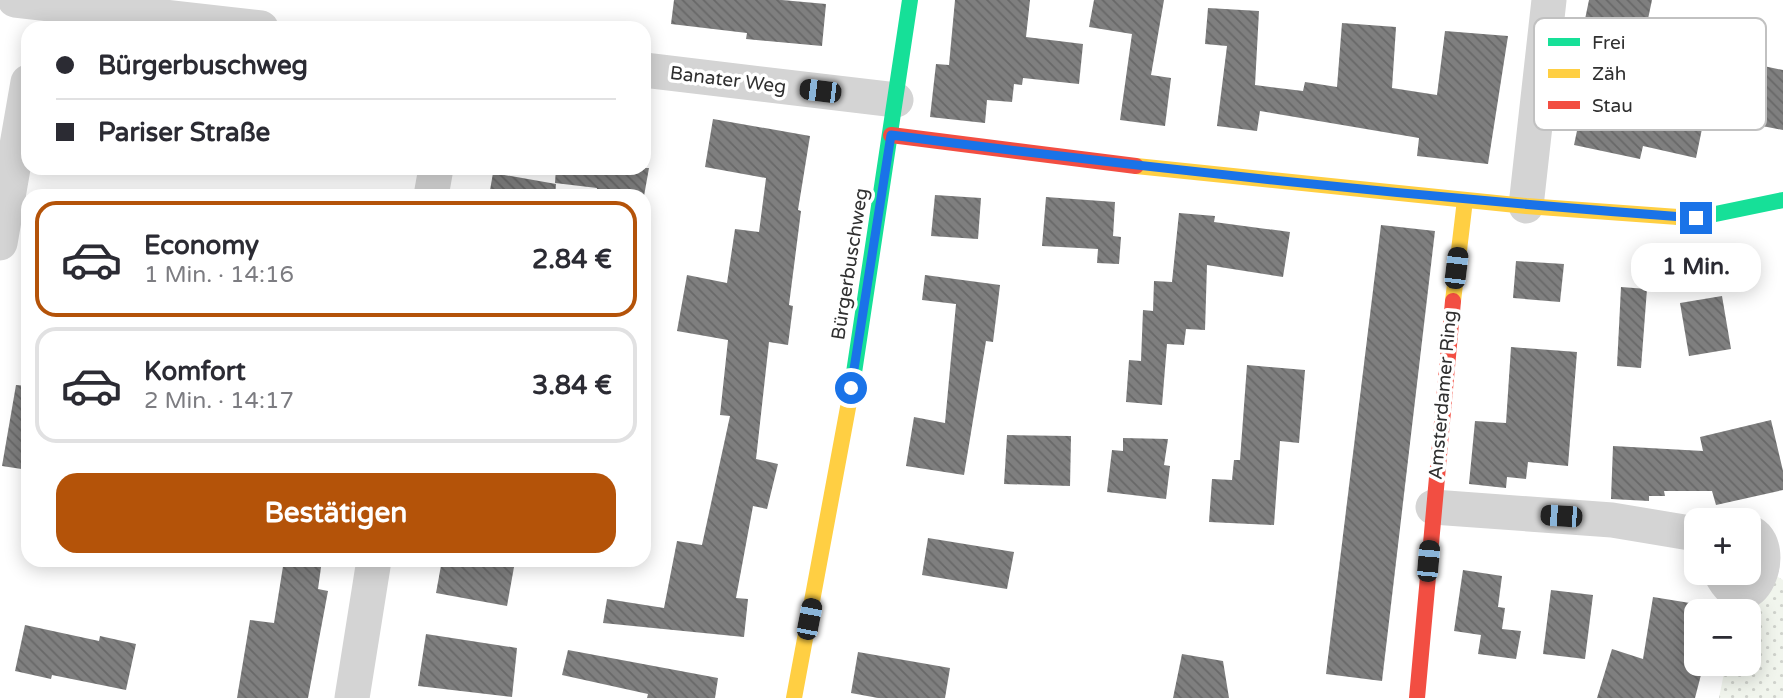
<!DOCTYPE html>
<html lang="de">
<meta charset="utf-8">
<style>
body{margin:0;font-family:"Varela Round",sans-serif;background:#f2f2f3;color:#2b2b33;height:100vh;display:flex;flex-direction:column;font-size:26px;white-space:nowrap}
*{box-sizing:border-box;margin:0}
p{font-size:23px;color:#7c7c81}
.icon{flex:none;width:38px;height:38px;fill:none;stroke:currentColor;stroke-width:2;stroke-linecap:round;stroke-linejoin:round}
.map{position:relative;flex:1;overflow:hidden}
.sheet{position:absolute;left:21px;top:189px;width:630px;height:378px;display:flex;flex-direction:column;background:#fff;border-radius:21px;box-shadow:0 4px 18px #0003}
.sheet>*{flex:none}
.banner{position:absolute;left:21px;top:21px;width:630px;height:154px;border-radius:21px;box-shadow:0 4px 18px #0003;display:grid;align-content:center;height:154px;padding:0 35px;background:#fff}
.tools{position:absolute;left:1684px;top:508px;display:grid;gap:14px}
.tools a{display:grid;place-items:center;width:77px;height:77px;border-radius:14px;background:#fff;box-shadow:0 4px 18px #0003;font-size:35px}
.end{position:absolute;width:32px;height:32px;margin:-16px;border:9px solid #1a73e8;background:#fff;box-shadow:0 0 0 4px #fff}
.from{border-radius:50%}
.bubble{position:absolute;height:49px;border-radius:21px;background:#fff;box-shadow:0 4px 18px #0003;font-size:23px;font-weight:700;line-height:49px;text-align:center}
.car{position:absolute;width:21px;height:42px;margin:-21px -10px;border-radius:9px;box-shadow:0 0 5px 2px #0007;background:linear-gradient(#222 24%,#8ab4d8 0 40%,#222 0 76%,#8ab4d8 0 86%,#222 0)}
.banner b{display:flex;align-items:center;gap:24px;height:66px;font-size:26px}
.banner b+b{border-top:2px solid #e1e1e2}
.banner i{width:18px;height:18px;background:#2b2b33}
ul{padding:12px 0 0;list-style:none}
li{display:flex;align-items:center;gap:21px;height:116px;margin:0 14px 10px;padding:0 21px;border:4px solid #e1e1e2;border-radius:21px}
li div{flex:1}
li b{display:block;font-size:26px}
li em{font-style:normal;font-weight:700}
li.current{border-color:#b45309}
li>.icon{width:63px;height:63px;stroke-width:1.5}
.action{display:flex;gap:14px;margin-top:auto;padding:14px 35px}
.action a{flex:1;height:80px;border-radius:21px;background:#b45309;color:#fff;font-size:28px;font-weight:700;line-height:80px;text-align:center}
.map>svg:first-child{display:block}
.grass{fill:url(#grass-dots)}
.building{fill:url(#building-back-hatch)}
.lines{fill:none;stroke-linecap:round;stroke-linejoin:round}
.street{stroke:#d4d4d4;stroke-width:35}
.fast{stroke:#16e098;stroke-width:16}
.slow{stroke:#ffcf43;stroke-width:16}
.jam{stroke:#f24e42;stroke-width:16}
.route{stroke:#1a73e8;stroke-width:9}
.labels{text-anchor:middle;dominant-baseline:central;stroke-width:7;stroke-linejoin:round;paint-order:stroke}
.street-label{font-size:19px;fill:#303030;stroke:#fff}
.key{fill:#fff;stroke:#c1c1c1;stroke-width:2}
.key-label{font-size:19px;fill:#303030}
</style>
<div class="map">
<svg width="1783" height="698" viewBox="0 0 1783 698">
<defs>
<pattern id="grass-dots" width="8" height="8" patternUnits="userSpaceOnUse" patternTransform="scale(1.75)"><rect width="8" height="8" fill="#f1f5ed"/><path d="M2 2h.1M6 6h.1" fill="none" stroke="#cfd2cc" stroke-width="1.8" stroke-linecap="round"/></pattern>
<pattern id="building-back-hatch" width="6" height="6" patternUnits="userSpaceOnUse" patternTransform="scale(1.75)"><rect width="6" height="6" fill="#7f7f7f"/><path d="M-1 5l2 2M0 0l6 6M5-1l2 2" fill="none" stroke="#686868"/></pattern>
</defs>
<rect width="100%" height="100%" fill="#fff"/>
<polygon class="grass" points="1775,575 1783,580 1783,698 1719,698 1726,663 1748,663 1748,611 1734,611 1734,589"/>
<g class="building">
<polygon points="674,0 782,0 826,4 822,46 746,39 747,33 671,24"/>
<polygon points="955,0 1030,0 1026,37 1083,44 1079,84 1023,78 1022,85 1014,84 1012,102 987,100 985,123 930,117 936,64 949,65"/>
<polygon points="1094,0 1164,0 1151,75 1171,78 1165,126 1120,120 1132,34 1089,27"/>
<polygon points="1589,0 1652,0 1648,19 1661,22 1654,50 1664,52 1651,107 1704,119 1696,158 1643,146 1640,159 1574,145 1587,83 1612,89 1624,33 1584,24"/>
<polygon points="1208,8 1259,11 1255,85 1303,91 1305,82 1337,87 1342,23 1396,27 1392,88 1437,95 1445,31 1508,36 1488,164 1417,156 1419,138 1260,111 1257,131 1217,126 1227,46 1205,44"/>
<polygon points="1754,64 1783,70 1783,130 1742,122"/>
<polygon points="713,119 810,136 798,210 801,211 789,305 793,306 788,345 769,342 756,459 778,464 767,509 753,506 736,598 748,599 744,637 603,623 607,599 664,608 677,541 702,545 730,416 720,415 728,340 677,331 687,275 727,283 735,229 759,232 766,178 705,167"/>
<polygon points="556,168 649,168 644,196 596,196 597,188 555,183"/>
<polygon points="493,173 556,184 555,196 489,196"/>
<polygon points="935,195 981,198 978,239 931,236"/>
<polygon points="1046,197 1115,202 1113,236 1121,237 1119,264 1097,263 1098,249 1042,246"/>
<polygon points="1179,213 1215,216 1214,222 1290,232 1283,277 1207,265 1205,330 1186,329 1184,345 1167,344 1162,405 1126,402 1129,360 1141,361 1143,310 1153,311 1154,281 1172,282"/>
<polygon points="1381,225 1435,231 1382,681 1326,674"/>
<polygon points="1516,261 1564,264 1560,302 1513,298"/>
<polygon points="925,275 1000,285 993,342 986,341 964,475 906,466 914,417 945,423 956,304 922,300"/>
<polygon points="1621,287 1647,289 1641,368 1617,366"/>
<polygon points="1722,296 1731,349 1689,356 1680,303"/>
<polygon points="1511,347 1577,352 1568,466 1528,462 1526,479 1507,477 1506,488 1469,484 1475,421 1506,423"/>
<polygon points="1247,365 1305,370 1299,443 1280,441 1274,525 1209,522 1212,479 1232,480 1234,460 1240,460"/>
<polygon points="16,385 28,386 28,470 2,466"/>
<polygon points="1771,420 1783,471 1783,490 1716,505 1712,491 1664,491 1665,496 1649,496 1649,501 1611,499 1613,446 1703,451 1700,437"/>
<polygon points="1007,435 1071,436 1070,486 1004,484"/>
<polygon points="1123,438 1168,439 1164,465 1170,466 1166,499 1107,492 1112,450 1123,451"/>
<polygon points="928,538 1014,552 1007,589 922,575"/>
<polygon points="284,560 322,560 318,589 328,591 308,698 237,698 250,620 274,623"/>
<polygon points="442,560 475,560 514,567 507,606 436,593"/>
<polygon points="1463,570 1502,576 1498,607 1505,608 1502,629 1521,631 1516,659 1478,654 1481,635 1454,631"/>
<polygon points="1551,590 1593,595 1585,659 1543,654"/>
<polygon points="1653,597 1696,604 1696,669 1702,671 1695,698 1597,698 1612,649 1643,659"/>
<polygon points="25,625 99,641 100,636 136,644 126,690 52,675 51,679 15,671"/>
<polygon points="426,634 517,648 512,697 418,686"/>
<polygon points="568,650 718,678 715,698 647,698 648,694 562,675"/>
<polygon points="858,652 950,668 945,698 878,698 851,693"/>
<polygon points="1182,654 1223,661 1229,698 1173,698"/>
</g>
<g class="lines">
<g class="street">
<polyline points="15,0 261,28"/>
<polyline points="644,70 896,100"/>
<polyline points="431,196 436,168"/>
<polyline points="1526,206 1549,0"/>
<polyline points="0,243 28,82"/>
<polyline points="1433,507 1612,520 1696,534"/>
<path d="M1720,572c29,60 63,-29 28,-40"/>
<polyline points="352,698 374,560"/>
</g>
<g class="fast">
<polyline points="1678,217 1696,218 1783,200"/>
<polyline points="852,386 910,0"/>
</g>
<g class="slow">
<polyline points="1136,166 1526,206 1678,217"/>
<polyline points="1453,301 1465,200"/>
<polyline points="794,698 852,386"/>
</g>
<g class="jam">
<polyline points="891,135 1136,166"/>
<polyline points="1417,698 1453,301"/>
</g>
</g>
<g class="lines">
<path class="route" d="M851,388l40,-253c268,35 536,63 805,83"/>
</g>
<g class="labels">
<g class="street-label">
<text transform="translate(728 80) rotate(7)">Banater Weg</text>
<text transform="translate(850 264) rotate(-81)">Bürgerbuschweg</text>
<text transform="translate(1443 395) rotate(-85)">Amsterdamer Ring</text>
</g>
</g>
<rect x="1534" y="18" width="232" height="112" rx="10" class="key"/>
<rect x="1548" y="38" width="32" height="8" fill="#16e098"/>
<rect x="1548" y="69" width="32" height="9" fill="#ffcf43"/>
<rect x="1548" y="101" width="32" height="8" fill="#f24e42"/>
<g class="key-label">
<text x="1592" y="49">Frei</text>
<text x="1592" y="80">Zäh</text>
<text x="1592" y="112">Stau</text>
</g>
</svg>
<div class="tools">
<a>+</a>
<a>−</a>
</div>
<i class="end from" style="left:851px;top:388px"></i>
<i class="end" style="left:1696px;top:218px"></i>
<div class="bubble" style="left:1631px;top:243px;width:130px">1 Min.</div>
<i class="car" style="left:820px;top:91px;rotate:277deg"></i>
<i class="car" style="left:1456px;top:268px;rotate:7deg"></i>
<i class="car" style="left:1561px;top:516px;rotate:274deg"></i>
<i class="car" style="left:1428px;top:561px;rotate:5deg"></i>
<i class="car" style="left:809px;top:619px;rotate:11deg"></i>
<div class="banner">
<b><i class="from"></i>Bürgerbuschweg</b>
<b><i></i>Pariser Straße</b>
</div>
<section class="sheet">
<ul>
<li class="current"><svg class="icon" aria-label="car" viewBox="0 0 24 24"><path d="M5 17H2v-5l4-1 3-4h7l3 4 3 1v5h-3M9 17h6M6 11h13"/><circle cx="7" cy="17" r="2"/><circle cx="17" cy="17" r="2"/></svg><div><b>Economy</b><p>1 Min. · 14:16</p></div><em>2.84 €</em></li>
<li><svg class="icon" aria-label="car" viewBox="0 0 24 24"><path d="M5 17H2v-5l4-1 3-4h7l3 4 3 1v5h-3M9 17h6M6 11h13"/><circle cx="7" cy="17" r="2"/><circle cx="17" cy="17" r="2"/></svg><div><b>Komfort</b><p>2 Min. · 14:17</p></div><em>3.84 €</em></li>
</ul>
<div class="action"><a>Bestätigen</a></div>
</section>
</div>
